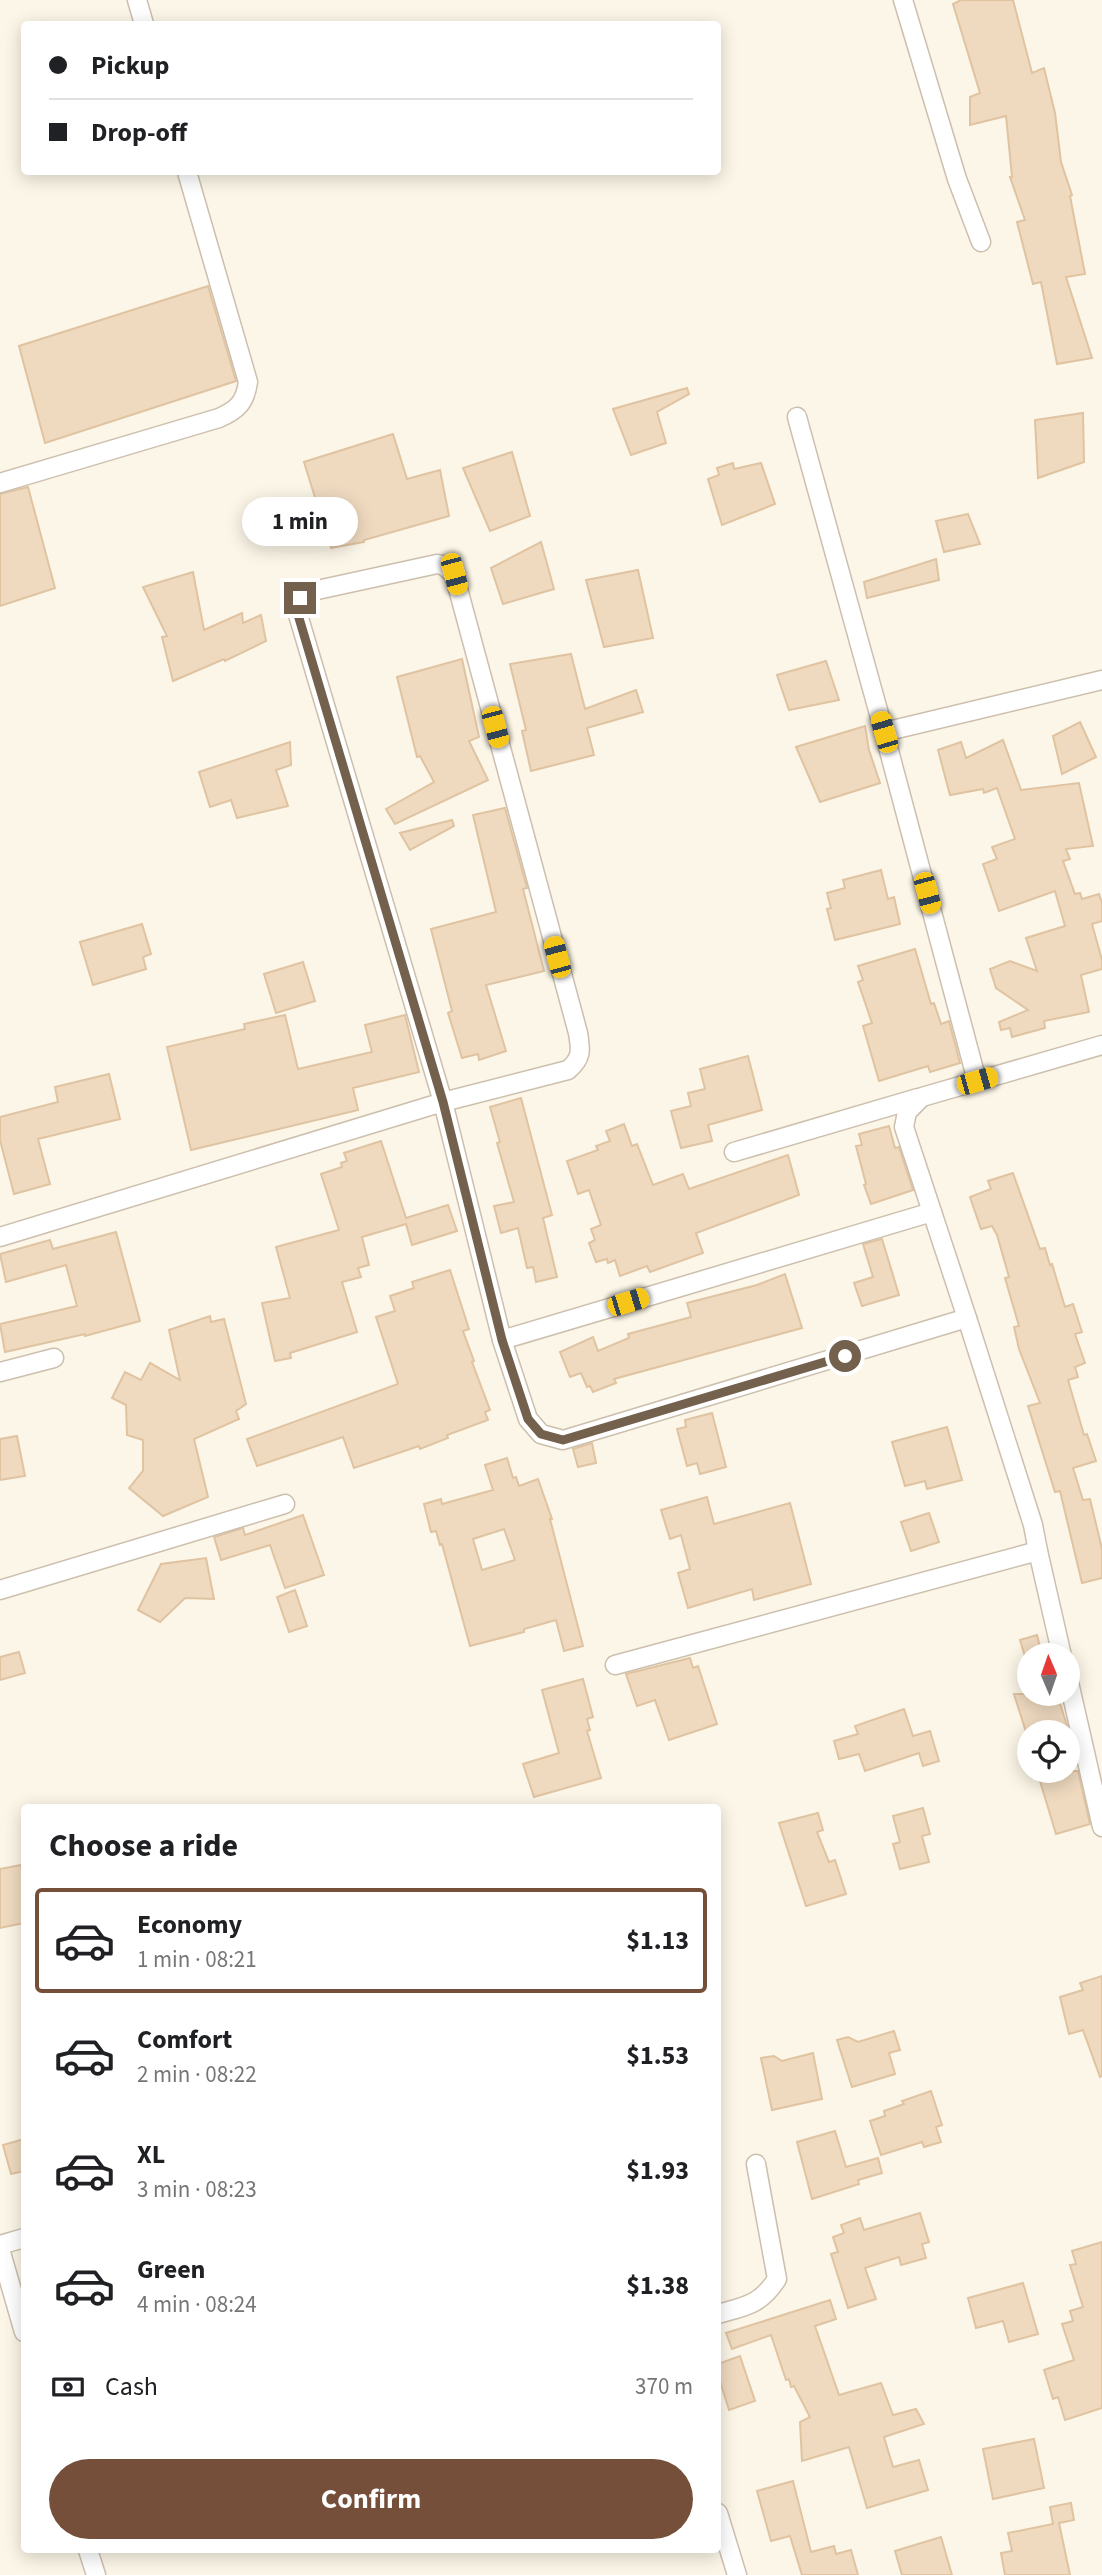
<!DOCTYPE html>
<meta charset="utf-8">
<style>
body{margin:0;font-family:"Source Sans 3",sans-serif;background:#f6f6f6;color:#202124;height:100vh;display:flex;flex-direction:column;font-size:26px;white-space:nowrap}
*{box-sizing:border-box;margin:0}
p{font-size:23px;color:#757577}
.icon{flex:none;width:38px;height:38px;fill:none;stroke:currentColor;stroke-width:2;stroke-linecap:round;stroke-linejoin:round}
.map{position:relative;flex:1;overflow:hidden}
.sheet{position:absolute;left:21px;top:1804px;width:700px;height:749px;display:flex;flex-direction:column;background:#fff;border-radius:7px;box-shadow:0 4px 18px #0003}
.sheet>*{flex:none}
.hud{position:absolute;left:21px;top:21px;width:700px;height:154px;border-radius:7px;box-shadow:0 4px 18px #0003;display:grid;align-content:center;height:154px;padding:0 28px;background:#fff}
.needle{width:46px;rotate:358deg}
.fabs{position:absolute;left:1017px;top:1643px;display:grid;gap:14px}
.fabs a{display:grid;place-items:center;width:63px;height:63px;border-radius:50%;background:#fff;box-shadow:0 4px 18px #0003;font-size:35px}
.end{position:absolute;width:32px;height:32px;margin:-16px;border:9px solid #73604d;background:#fff;box-shadow:0 0 0 4px #fff}
.from{border-radius:50%}
.bubble{position:absolute;height:49px;border-radius:24px;background:#fff;box-shadow:0 4px 18px #0003;font-size:23px;font-weight:700;line-height:49px;text-align:center}
.car{position:absolute;width:21px;height:42px;margin:-21px -10px;border-radius:9px;box-shadow:0 0 5px 2px #0007;background:linear-gradient(#f5c518 24%,#345 0 40%,#f5c518 0 76%,#345 0 86%,#f5c518 0)}
.hud b{display:flex;align-items:center;gap:24px;height:66px;font-size:26px}
.hud b+b{border-top:2px solid #e0e0e0}
.hud i{width:18px;height:18px;background:#202124}
ul{padding:0;list-style:none}
li{display:flex;align-items:center;gap:21px;height:105px;margin:0 14px 10px;padding:0 14px;border:4px solid transparent;border-radius:7px}
li div{flex:1}
li b{display:block;font-size:26px}
li em{font-style:normal;font-weight:700}
li.active{border-color:#754f39}
li>.icon{width:63px;height:63px;stroke-width:1.5}
h2{padding:0 28px;font-size:32px;line-height:84px}
.pay{display:flex;align-items:center;gap:18px;height:77px;padding:0 28px;font-size:26px}
.pay p{margin-inline-start:auto}
.cta{display:flex;gap:14px;margin-top:auto;padding:14px 28px}
.cta a{flex:1;height:80px;border-radius:42px;background:#754f39;color:#fff;font-size:28px;font-weight:700;line-height:80px;text-align:center}
.map>svg:first-child{display:block}
.building{fill:#efdac0;stroke:#e0c3a1;stroke-width:2;fill-rule:evenodd}
.lines{fill:none;stroke-linecap:round;stroke-linejoin:round}
.minor-casing{stroke:#ccbfad;stroke-width:21}
.minor{stroke:#fff;stroke-width:18}
.route{stroke:#73604d;stroke-width:9}
</style>
<div class="map">
<svg width="1102" height="2575" viewBox="0 0 1102 2575">
<rect width="100%" height="100%" fill="#fbf6e7"/>
<g class="building">
<polygon points="961,0 1013,0 1032,73 1044,68 1055,113 1061,162 1072,195 1070,196 1085,274 1066,277 1092,358 1057,364 1041,282 1033,284 1017,222 1025,220 1010,177 1012,177 1006,116 970,125 970,97 980,93 953,4"/>
<polygon points="208,286 236,381 45,443 19,346"/>
<polygon points="687,388 689,394 657,412 666,443 631,455 613,409"/>
<polygon points="1083,413 1084,462 1038,478 1035,420"/>
<polygon points="393,434 407,479 440,470 449,516 364,540 364,542 331,548 327,518 307,527 302,508 317,504 304,462"/>
<polygon points="512,452 530,516 490,531 463,468"/>
<polygon points="733,463 734,469 761,463 775,504 722,525 708,479 719,475 717,468"/>
<polygon points="28,487 55,588 0,606 0,494"/>
<polygon points="968,514 980,544 944,552 936,521"/>
<polygon points="541,542 554,589 503,604 491,568"/>
<polygon points="936,559 939,580 867,598 864,582"/>
<polygon points="638,570 653,638 604,647 586,580"/>
<polygon points="193,572 204,630 242,613 243,623 261,615 266,641 225,661 224,659 173,681 162,637 167,636 143,587"/>
<polygon points="571,654 585,709 636,690 643,712 587,728 594,755 531,771 522,731 526,730 510,664"/>
<polygon points="462,659 479,737 469,741 488,780 395,824 386,809 434,782 420,756 417,757 397,677"/>
<polygon points="826,661 839,700 789,710 777,675"/>
<polygon points="1080,722 1096,757 1062,774 1053,736"/>
<polygon points="865,726 869,750 880,783 820,802 796,747"/>
<polygon points="1003,740 1021,790 1079,783 1093,846 1066,849 1070,859 1063,861 1075,894 1080,893 1082,899 1099,894 1102,903 1102,921 1092,924 1102,960 1102,969 1081,975 1089,1012 1044,1021 1045,1028 1012,1037 1010,1028 1001,1030 999,1022 1028,1010 996,988 990,969 1010,961 1037,971 1026,938 1065,926 1055,891 999,911 983,864 997,859 992,847 1015,839 997,788 984,793 983,789 950,795 938,750 961,742 966,758"/>
<polygon points="290,742 291,765 276,770 288,806 237,818 231,800 210,807 199,772"/>
<polygon points="505,808 527,888 523,889 544,971 486,985 506,1051 479,1060 478,1054 462,1058 448,1013 452,1011 431,929 496,912 473,815"/>
<polygon points="452,820 454,826 410,850 400,833"/>
<polygon points="881,870 888,899 894,897 900,924 835,940 827,909 831,908 827,893 845,888 843,880"/>
<polygon points="142,924 151,954 143,957 146,969 93,985 80,942"/>
<polygon points="915,949 931,1004 934,1003 941,1024 949,1021 960,1063 930,1072 928,1066 879,1081 863,1026 872,1023 858,982 863,980 858,966"/>
<polygon points="303,962 315,1001 276,1013 264,974"/>
<polygon points="285,1015 298,1069 372,1052 365,1025 405,1015 419,1072 353,1088 358,1110 191,1150 167,1047 245,1029 244,1024"/>
<polygon points="748,1056 762,1110 708,1125 712,1141 681,1148 671,1111 691,1106 688,1093 705,1089 700,1069"/>
<polygon points="109,1074 120,1119 38,1139 50,1184 14,1194 0,1140 0,1117 58,1102 55,1087"/>
<polygon points="521,1098 552,1215 543,1218 557,1277 536,1282 533,1267 527,1268 518,1228 501,1233 494,1206 514,1202 497,1143 500,1142 490,1107"/>
<polygon points="624,1124 632,1146 637,1144 653,1185 683,1174 689,1189 788,1155 799,1195 696,1233 703,1253 650,1272 647,1266 620,1276 615,1260 608,1263 607,1259 596,1262 589,1243 595,1240 591,1229 601,1225 589,1190 578,1194 567,1161 598,1150 596,1146 610,1141 606,1131"/>
<polygon points="889,1126 895,1148 899,1147 913,1190 871,1204 864,1185 866,1184 856,1146 862,1145 859,1134"/>
<polygon points="381,1141 406,1218 448,1205 457,1231 412,1245 406,1224 362,1237 369,1265 358,1268 361,1277 342,1282 357,1332 290,1353 291,1358 275,1361 262,1303 290,1298 276,1247 339,1230 321,1174 342,1167 341,1163 347,1161 344,1153"/>
<polygon points="1013,1173 1040,1249 1045,1248 1050,1265 1052,1264 1065,1307 1073,1304 1082,1332 1075,1334 1085,1363 1075,1367 1078,1377 1068,1380 1084,1435 1087,1434 1096,1461 1073,1468 1083,1500 1090,1499 1102,1549 1102,1578 1082,1583 1060,1491 1055,1492 1028,1406 1040,1403 1019,1349 1014,1327 1019,1326 1005,1278 1009,1277 997,1235 992,1226 981,1229 970,1197 991,1189 988,1181"/>
<polygon points="116,1232 140,1321 85,1336 85,1334 5,1352 0,1324 77,1306 66,1265 6,1282 0,1254 50,1240 53,1249"/>
<polygon points="882,1239 899,1295 862,1306 854,1283 873,1277 863,1244"/>
<polygon points="450,1270 469,1329 463,1331 474,1361 472,1362 490,1410 485,1412 488,1420 447,1435 448,1438 420,1449 419,1446 354,1468 343,1437 257,1466 247,1439 398,1384 376,1317 395,1311 390,1296 414,1288 412,1282"/>
<polygon points="785,1274 802,1328 614,1379 616,1383 593,1392 590,1386 587,1387 581,1373 570,1377 560,1352 593,1337 598,1351 629,1338 628,1334 691,1317 687,1303 757,1285"/>
<polygon points="210,1316 211,1322 224,1319 246,1404 236,1411 239,1419 194,1439 208,1497 163,1516 129,1488 143,1471 143,1440 127,1435 126,1405 112,1398 125,1372 141,1380 150,1363 180,1380 169,1330"/>
<polygon points="712,1413 726,1467 700,1474 697,1463 687,1466 677,1429 686,1427 685,1420"/>
<polygon points="947,1427 962,1480 927,1489 925,1481 905,1486 892,1442"/>
<polygon points="17,1436 25,1476 0,1480 0,1439"/>
<polygon points="592,1443 596,1463 578,1467 573,1449"/>
<path d="M507,1458l6,20 3,-1 3,9 19,-7 14,40h-2l33,127 -19,5 -8,-31 -32,9v3l-54,14 -28,-102 -2,1 -4,-14 -5,1 -7,-28 17,-5 1,5 51,-14 -8,-25zM504,1529l11,31 -33,10 -9,-31z"/>
<polygon points="707,1497 714,1524 790,1503 811,1584 754,1600 752,1589 688,1608 678,1573 690,1569 681,1535 670,1539 661,1510"/>
<polygon points="929,1513 939,1542 911,1551 901,1522"/>
<polygon points="303,1515 324,1575 285,1588 270,1545 221,1560 214,1537 243,1528 245,1535"/>
<polygon points="206,1558 214,1599 185,1598 160,1622 138,1610 161,1564"/>
<polygon points="295,1590 307,1626 289,1632 277,1597"/>
<polygon points="1037,1635 1042,1655 1029,1656 1029,1659 1026,1660 1020,1640"/>
<polygon points="19,1652 25,1673 0,1680 0,1657"/>
<polygon points="690,1658 693,1668 698,1666 717,1724 669,1740 655,1700 637,1706 626,1674"/>
<polygon points="583,1679 593,1717 587,1719 590,1730 587,1731 601,1778 534,1797 523,1764 559,1753 542,1690"/>
<polygon points="1014,1694 1057,1694 1069,1732 1026,1732"/>
<polygon points="904,1709 913,1736 930,1731 939,1761 923,1766 919,1753 865,1771 859,1754 839,1759 834,1741 858,1734 855,1726"/>
<polygon points="1037,1771 1078,1771 1090,1824 1056,1834"/>
<polygon points="923,1808 930,1834 922,1836 929,1862 900,1869 893,1844 900,1842 893,1816"/>
<polygon points="818,1813 823,1830 817,1832 829,1862 835,1860 846,1894 806,1906 779,1823"/>
<polygon points="21,1865 24,1883 24,1923 0,1928 0,1869"/>
<polygon points="1102,1976 1102,2076 1100,2077 1083,2030 1069,2034 1060,1997 1083,1990 1080,1983"/>
<polygon points="894,2031 900,2050 889,2053 895,2074 852,2087 837,2040 848,2037 858,2042"/>
<polygon points="813,2053 822,2099 772,2110 761,2058 774,2056 782,2061"/>
<polygon points="931,2091 942,2125 936,2127 941,2142 924,2147 922,2142 881,2155 870,2121 885,2116 884,2111 904,2104 902,2101"/>
<polygon points="835,2131 846,2167 878,2158 882,2173 858,2180 859,2184 812,2199 797,2142"/>
<polygon points="24,2139 24,2171 11,2174 3,2145"/>
<polygon points="920,2213 929,2242 922,2244 926,2258 901,2265 899,2257 865,2268 876,2299 848,2308 831,2254 838,2252 833,2237 844,2233 841,2225 860,2218 864,2230"/>
<polygon points="1102,2242 1102,2408 1065,2420 1058,2397 1053,2399 1044,2370 1074,2360 1062,2324 1073,2321 1070,2311 1083,2307 1070,2265 1076,2264 1072,2251"/>
<polygon points="1023,2283 1038,2334 1009,2342 1003,2321 976,2328 968,2298"/>
<polygon points="830,2300 836,2319 815,2326 839,2395 881,2383 893,2415 916,2409 924,2424 884,2437 893,2467 919,2460 928,2490 867,2508 849,2447 802,2461 800,2422 810,2417 794,2386 791,2387 789,2379 786,2380 771,2335 732,2349 726,2333"/>
<polygon points="740,2356 755,2401 729,2410 718,2375 718,2364"/>
<polygon points="1034,2439 1044,2488 993,2499 983,2449"/>
<polygon points="793,2481 811,2552 834,2546 836,2554 851,2550 858,2575 802,2575 790,2536 771,2541 757,2491"/>
<polygon points="1071,2503 1074,2520 1059,2523 1070,2575 1005,2575 1001,2553 1012,2551 1008,2533 1053,2524 1050,2507"/>
<polygon points="941,2537 952,2575 902,2575 895,2551"/>
</g>
<g class="lines">
<g class="minor-casing">
<g id="minor">
<polyline points="137,0 144,24"/>
<polyline points="903,0 957,179 981,242"/>
<polyline points="797,417 884,732 977,1081"/>
<path d="M0,483l219,-65c18,-8 26,-15 29,-36l-61,-210"/>
<polyline points="884,732 1102,680"/>
<polyline points="734,1152 918,1098"/>
<path d="M0,1237l443,-135 125,-32c14,-12 13,-19 10,-37l-124,-459 -11,-9 -6,-1 -129,28 -8,6 -4,10 147,494 59,238 26,79 13,15 22,6 404,-122 -63,-191 3,-15 15,-15 180,-52"/>
<polyline points="502,1340 932,1212"/>
<polyline points="0,1372 54,1358"/>
<polyline points="1038,1551 1062,1656"/>
<polyline points="0,1590 285,1504"/>
<polyline points="615,1665 1038,1551 1033,1525 967,1318"/>
<polyline points="1068,1678 1102,1827"/>
<polyline points="0,2245 24,2238"/>
<polyline points="0,2249 24,2332"/>
<path d="M718,2314c28,-8 42,-9 59,-35l-21,-115"/>
<polyline points="718,2513 737,2575"/>
<polyline points="88,2550 96,2575"/>
</g>
</g>
<use href="#minor" class="minor"/>
</g>
<g class="lines">
<polyline class="route" points="300,598 296,608 443,1102 502,1340 528,1419 541,1434 563,1440 845,1356"/>
</g>
</svg>
<div class="fabs">
<a><svg class="needle" viewBox="-14 -14 28 28"><path d="M0-13l5 13h-10z" fill="#e53935"/><path d="M0 13l5-13h-10z" fill="#757577"/></svg></a>
<a><svg class="icon" aria-label="locate" viewBox="0 0 24 24"><circle cx="12" cy="12" r="6"/><path d="M12 2v4M12 18v4M2 12h4M18 12h4"/></svg></a>
</div>
<i class="end from" style="left:845px;top:1356px"></i>
<i class="end" style="left:300px;top:598px"></i>
<div class="bubble" style="left:242px;top:497px;width:116px">1 min</div>
<i class="car" style="left:454px;top:574px;rotate:165deg"></i>
<i class="car" style="left:495px;top:727px;rotate:165deg"></i>
<i class="car" style="left:884px;top:732px;rotate:344deg"></i>
<i class="car" style="left:927px;top:893px;rotate:165deg"></i>
<i class="car" style="left:557px;top:957px;rotate:345deg"></i>
<i class="car" style="left:977px;top:1081px;rotate:74deg"></i>
<i class="car" style="left:628px;top:1302px;rotate:73deg"></i>
<div class="hud">
<b><i class="from"></i>Pickup</b>
<b><i></i>Drop-off</b>
</div>
<section class="sheet">
<h2>Choose a ride</h2>
<ul>
<li class="active"><svg class="icon" aria-label="car" viewBox="0 0 24 24"><path d="M5 17H2v-5l4-1 3-4h7l3 4 3 1v5h-3M9 17h6M6 11h13"/><circle cx="7" cy="17" r="2"/><circle cx="17" cy="17" r="2"/></svg><div><b>Economy</b><p>1 min · 08:21</p></div><em>$1.13</em></li>
<li><svg class="icon" aria-label="car" viewBox="0 0 24 24"><path d="M5 17H2v-5l4-1 3-4h7l3 4 3 1v5h-3M9 17h6M6 11h13"/><circle cx="7" cy="17" r="2"/><circle cx="17" cy="17" r="2"/></svg><div><b>Comfort</b><p>2 min · 08:22</p></div><em>$1.53</em></li>
<li><svg class="icon" aria-label="car" viewBox="0 0 24 24"><path d="M5 17H2v-5l4-1 3-4h7l3 4 3 1v5h-3M9 17h6M6 11h13"/><circle cx="7" cy="17" r="2"/><circle cx="17" cy="17" r="2"/></svg><div><b>XL</b><p>3 min · 08:23</p></div><em>$1.93</em></li>
<li><svg class="icon" aria-label="car" viewBox="0 0 24 24"><path d="M5 17H2v-5l4-1 3-4h7l3 4 3 1v5h-3M9 17h6M6 11h13"/><circle cx="7" cy="17" r="2"/><circle cx="17" cy="17" r="2"/></svg><div><b>Green</b><p>4 min · 08:24</p></div><em>$1.38</em></li>
</ul>
<div class="pay"><svg class="icon" aria-label="cash" viewBox="0 0 24 24"><path d="M3 7h18v10H3z"/><circle cx="12" cy="12" r="2"/></svg>Cash<p>370 m</p></div>
<div class="cta"><a>Confirm</a></div>
</section>
</div>
